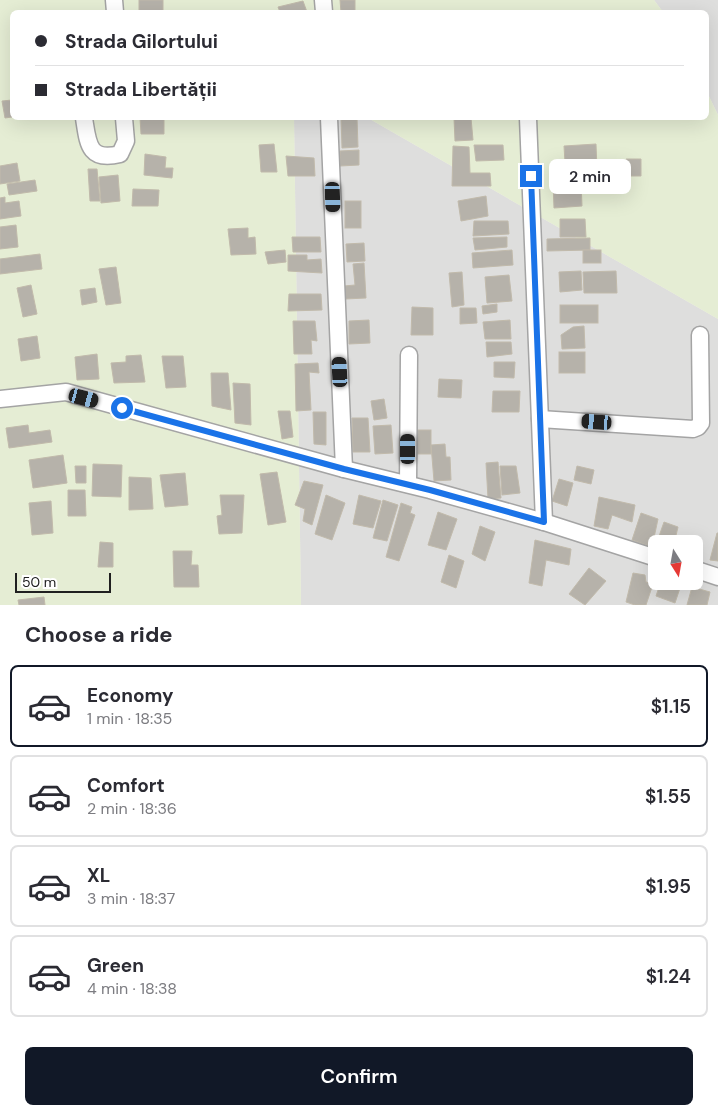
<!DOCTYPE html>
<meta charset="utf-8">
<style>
body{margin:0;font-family:"DM Sans",sans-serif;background:#f7f7f7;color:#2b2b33;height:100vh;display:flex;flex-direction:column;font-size:19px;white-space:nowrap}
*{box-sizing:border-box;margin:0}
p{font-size:16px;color:#7c7c81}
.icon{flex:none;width:28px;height:28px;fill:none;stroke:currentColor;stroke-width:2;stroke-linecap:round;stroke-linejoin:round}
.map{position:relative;height:605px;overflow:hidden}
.side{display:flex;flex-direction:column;background:#fff;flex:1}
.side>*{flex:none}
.top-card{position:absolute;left:10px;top:10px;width:699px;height:110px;border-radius:8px;box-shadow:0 5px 20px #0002;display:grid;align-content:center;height:110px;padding:0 25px;background:#fff}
.needle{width:32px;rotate:169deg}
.buttons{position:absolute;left:648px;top:535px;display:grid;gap:10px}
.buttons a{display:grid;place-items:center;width:55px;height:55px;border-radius:8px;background:#fff;box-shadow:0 5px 20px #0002;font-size:25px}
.scale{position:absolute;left:15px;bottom:12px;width:96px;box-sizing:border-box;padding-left:5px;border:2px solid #202020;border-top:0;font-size:14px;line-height:18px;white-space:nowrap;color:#202020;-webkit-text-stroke:4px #fff;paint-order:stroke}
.end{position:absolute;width:22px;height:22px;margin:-11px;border:6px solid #1a73e8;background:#fff;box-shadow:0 0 0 2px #fff}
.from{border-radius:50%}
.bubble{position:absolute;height:35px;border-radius:8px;background:#fff;box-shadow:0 5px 20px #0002;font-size:16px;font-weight:600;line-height:35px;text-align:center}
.car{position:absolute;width:15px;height:30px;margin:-15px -8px;border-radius:6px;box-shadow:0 0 4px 1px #0007;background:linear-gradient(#222 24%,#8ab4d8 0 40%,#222 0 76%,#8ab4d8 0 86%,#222 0)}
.top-card b{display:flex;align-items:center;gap:18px;height:48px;font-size:19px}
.top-card b+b{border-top:1px solid #e1e1e2}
.top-card i{width:12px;height:12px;background:#2b2b33}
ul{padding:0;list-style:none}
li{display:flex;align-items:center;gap:15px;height:82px;margin:0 10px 8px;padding:0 15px;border:2px solid #e1e1e2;border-radius:8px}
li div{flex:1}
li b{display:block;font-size:19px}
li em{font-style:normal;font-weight:600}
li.active{border-color:#111827}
li>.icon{width:45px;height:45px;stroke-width:1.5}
h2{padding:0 25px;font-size:22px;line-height:60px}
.primary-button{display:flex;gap:10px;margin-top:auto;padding:10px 25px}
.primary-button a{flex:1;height:58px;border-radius:8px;background:#111827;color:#fff;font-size:20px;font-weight:600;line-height:58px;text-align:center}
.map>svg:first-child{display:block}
.residential{fill:#dededd;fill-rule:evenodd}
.farmland{fill:#e5edd4}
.building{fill:#b6b2aa;stroke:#c1baab}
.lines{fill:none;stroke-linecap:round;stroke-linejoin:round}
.minor-casing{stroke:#a4a4a4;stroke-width:19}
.minor{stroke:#fff;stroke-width:16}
.route{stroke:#1a73e8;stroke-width:6}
</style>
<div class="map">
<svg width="718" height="605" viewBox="0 0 718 605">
<rect width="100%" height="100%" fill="#f0efe7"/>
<g class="residential">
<polygon points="654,0 718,0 718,115 706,90 706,12 663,12"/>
<path d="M294,118h74l350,201v286h-417zM656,544h38v37h-38z"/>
</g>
<g class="farmland">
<polygon points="0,0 654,0 663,12 12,12 12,118 294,118 301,605 0,605"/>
<polygon points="706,90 718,115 718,319 368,118 706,118"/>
</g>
<g class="building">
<rect x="139" y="0" width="24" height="12"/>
<polygon points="340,0 355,0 355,12 341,12"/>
<polygon points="303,1 307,12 280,12 278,7"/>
<polygon points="12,100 12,117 5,118 2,101"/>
<polygon points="140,118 164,118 164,134 141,134"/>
<polygon points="341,118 357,118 358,147 342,148"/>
<polygon points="454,118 471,118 473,140 455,141"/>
<polygon points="274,144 277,172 261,172 259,145"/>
<polygon points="596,144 597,170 584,171 585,178 566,179 564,146"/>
<polygon points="474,145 503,145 504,160 476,161"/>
<polygon points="453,146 469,147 470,173 490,173 491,186 452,186"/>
<polygon points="359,150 359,165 340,166 340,151"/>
<polygon points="145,154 166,157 165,168 173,168 172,178 144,175"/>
<polygon points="286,156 314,158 315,176 288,176"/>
<polygon points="626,159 641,159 641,176 627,176"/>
<polygon points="17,163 20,181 0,184 0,166"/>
<polygon points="88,169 97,169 100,201 90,201"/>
<polygon points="118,175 120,201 101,203 99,177"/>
<polygon points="35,180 37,191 9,195 7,184"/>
<polygon points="581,182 582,206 554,208 553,183"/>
<polygon points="133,189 159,190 158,206 132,206"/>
<polygon points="486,196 488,216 461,221 458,201"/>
<polygon points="5,197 5,203 19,201 21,216 0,219 0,198"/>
<rect x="345" y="201" width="16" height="27"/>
<polygon points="560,219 585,219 586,237 560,237"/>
<polygon points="474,221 508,221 509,234 473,236"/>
<polygon points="16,225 18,247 0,249 0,227"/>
<polygon points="248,228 248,238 255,237 256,254 231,255 228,229"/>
<polygon points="292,237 320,237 321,252 293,252"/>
<polygon points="507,237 507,247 475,250 473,238"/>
<polygon points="590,238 590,250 547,251 547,239"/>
<polygon points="364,243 365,261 347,262 346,244"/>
<polygon points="285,250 286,262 268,264 265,252"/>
<polygon points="512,250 513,265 473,268 472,253"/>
<rect x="583" y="250" width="18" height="13"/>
<polygon points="40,254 42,269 0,274 0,259"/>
<polygon points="288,255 307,255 307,260 321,259 322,273 288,271"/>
<polygon points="364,263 366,298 345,299 344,286 355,285 353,264"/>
<polygon points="116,267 121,303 106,305 99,269"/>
<polygon points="581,271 582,290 560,292 559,272"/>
<polygon points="616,271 617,293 584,293 583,272"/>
<polygon points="462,272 464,305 452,307 449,273"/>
<polygon points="509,275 512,301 487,303 485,277"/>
<polygon points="31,285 37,314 23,317 17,288"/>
<polygon points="95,288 97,302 82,305 80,290"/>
<polygon points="289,294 321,294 322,310 288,311"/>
<polygon points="497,304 497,312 483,314 482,306"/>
<rect x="560" y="305" width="38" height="18"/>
<polygon points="412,307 433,308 433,335 411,335"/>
<polygon points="460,308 476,308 477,323 460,324"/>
<polygon points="369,320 370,343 349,344 349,321"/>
<polygon points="510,320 511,339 485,339 483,322"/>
<polygon points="293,321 315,321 317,341 311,340 312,354 294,354"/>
<polygon points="584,326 585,348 562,349 561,335 573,327"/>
<polygon points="37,336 40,358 21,361 18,339"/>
<polygon points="486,342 511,342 512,354 487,357"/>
<rect x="559" y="352" width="26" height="21"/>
<polygon points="97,354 99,379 77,380 75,357"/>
<polygon points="141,355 145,382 114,383 111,363 126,362 126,356"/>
<polygon points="162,356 183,356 186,387 166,388"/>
<polygon points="494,362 515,362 514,378 494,377"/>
<polygon points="318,363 319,373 309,372 311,410 296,411 295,364"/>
<polygon points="211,373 228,373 231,410 212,406"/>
<polygon points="439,379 462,380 461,398 438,397"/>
<polygon points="233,383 250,384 251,425 235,423"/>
<polygon points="493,391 520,391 519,412 492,412"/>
<polygon points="384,399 387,418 374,420 371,401"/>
<polygon points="278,411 290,411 293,437 282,439"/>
<polygon points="313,412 326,412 326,445 314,444"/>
<polygon points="352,418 368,418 370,452 353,452"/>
<polygon points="28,425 29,433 50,430 52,442 9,448 6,428"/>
<polygon points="391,425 393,453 375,454 373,426"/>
<rect x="415" y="430" width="16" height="24"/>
<polygon points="445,444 446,457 450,457 451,480 434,481 431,445"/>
<polygon points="63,455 67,483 33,488 29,460"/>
<polygon points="498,462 501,498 488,499 486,463"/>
<polygon points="93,464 122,465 121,497 92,496"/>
<polygon points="75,466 86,466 86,483 76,483"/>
<polygon points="500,466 516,466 520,493 502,495"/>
<polygon points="577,466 594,470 591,484 574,480"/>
<polygon points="277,472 286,522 268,525 260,474"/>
<polygon points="185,473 188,505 165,507 160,475"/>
<polygon points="129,477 151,478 153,509 129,510"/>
<polygon points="559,479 573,483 567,506 552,501"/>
<polygon points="304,481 323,485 312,525 303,521 305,509 295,505"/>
<polygon points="68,490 85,490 86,516 68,516"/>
<polygon points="220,495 244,495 242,533 219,534 217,516 222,515"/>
<polygon points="326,495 345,503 332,540 315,534"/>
<polygon points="359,495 381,501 373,528 353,524"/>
<polygon points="599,497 635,505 632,522 612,515 608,529 594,526"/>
<polygon points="383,500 398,505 387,541 373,538"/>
<polygon points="51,501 53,533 32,535 29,503"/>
<polygon points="401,503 412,507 410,513 415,515 399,561 386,557"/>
<polygon points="438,512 457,519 446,550 428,545"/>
<polygon points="641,513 658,519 652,547 632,540"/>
<polygon points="664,522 678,527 674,544 657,542"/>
<polygon points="480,526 495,532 485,561 472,554"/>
<polygon points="717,533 718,533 718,561 710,560"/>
<polygon points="535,540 571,549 569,565 546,560 542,586 529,583"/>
<polygon points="100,542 113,543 113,567 98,567"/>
<polygon points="173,551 192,551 191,565 198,565 199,587 174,587"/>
<polygon points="449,555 464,561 456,588 441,582"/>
<polygon points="589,568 606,581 585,605 569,594"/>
<polygon points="633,573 645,575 646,582 653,584 646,605 635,605 626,602"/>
<polygon points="661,581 680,588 675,603 656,596"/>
<polygon points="692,587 710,592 707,605 687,605"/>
<polygon points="44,597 45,605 19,605 18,600"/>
</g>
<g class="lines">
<g class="minor-casing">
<g id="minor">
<polyline points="114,0 115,12"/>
<polyline points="323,0 324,12"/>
<path d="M84,118c4,25 4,44 36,36l6,-13 -2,-23"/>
<polyline points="329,118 344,469"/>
<polyline points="528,118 544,522"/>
<polyline points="0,399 66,392 344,469 430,490 544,522 656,558"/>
<polyline points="540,419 693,429 698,427 701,423 700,335"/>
<polyline points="408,484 409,355"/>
<polyline points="694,569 718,577"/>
</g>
</g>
<use href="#minor" class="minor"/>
</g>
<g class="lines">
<polyline class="route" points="122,408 344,469 430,490 544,522 531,176"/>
</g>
</svg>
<div class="buttons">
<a><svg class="needle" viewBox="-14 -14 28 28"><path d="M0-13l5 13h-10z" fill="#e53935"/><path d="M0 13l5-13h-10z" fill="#7c7c81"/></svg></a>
</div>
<div class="scale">50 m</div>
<i class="end from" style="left:122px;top:408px"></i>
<i class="end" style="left:531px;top:176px"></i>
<div class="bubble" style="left:549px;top:159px;width:82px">2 min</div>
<i class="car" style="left:333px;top:197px;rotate:178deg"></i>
<i class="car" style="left:340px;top:372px;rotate:357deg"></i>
<i class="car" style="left:84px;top:398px;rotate:105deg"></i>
<i class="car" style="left:597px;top:422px;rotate:274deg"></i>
<i class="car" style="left:408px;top:449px;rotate:0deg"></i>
<div class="top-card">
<b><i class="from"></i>Strada Gilortului</b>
<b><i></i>Strada Libertății</b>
</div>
</div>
<section class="side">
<h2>Choose a ride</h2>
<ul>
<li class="active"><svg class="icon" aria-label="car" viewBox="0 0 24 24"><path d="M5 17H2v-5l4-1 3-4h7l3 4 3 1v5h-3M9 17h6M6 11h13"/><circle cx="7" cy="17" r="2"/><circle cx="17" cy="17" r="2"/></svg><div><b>Economy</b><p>1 min · 18:35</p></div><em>$1.15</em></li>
<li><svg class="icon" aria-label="car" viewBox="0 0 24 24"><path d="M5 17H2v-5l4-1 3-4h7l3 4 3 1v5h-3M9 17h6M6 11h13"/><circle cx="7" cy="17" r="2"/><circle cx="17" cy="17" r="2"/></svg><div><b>Comfort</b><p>2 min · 18:36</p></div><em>$1.55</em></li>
<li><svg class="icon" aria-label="car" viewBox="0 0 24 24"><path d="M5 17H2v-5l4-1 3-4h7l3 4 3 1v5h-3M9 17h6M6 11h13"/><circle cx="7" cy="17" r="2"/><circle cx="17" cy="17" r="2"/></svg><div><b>XL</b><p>3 min · 18:37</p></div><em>$1.95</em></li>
<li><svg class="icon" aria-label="car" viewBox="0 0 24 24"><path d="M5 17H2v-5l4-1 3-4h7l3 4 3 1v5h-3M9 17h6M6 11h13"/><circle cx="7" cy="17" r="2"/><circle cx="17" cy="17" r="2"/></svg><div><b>Green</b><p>4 min · 18:38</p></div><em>$1.24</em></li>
</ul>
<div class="primary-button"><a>Confirm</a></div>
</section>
